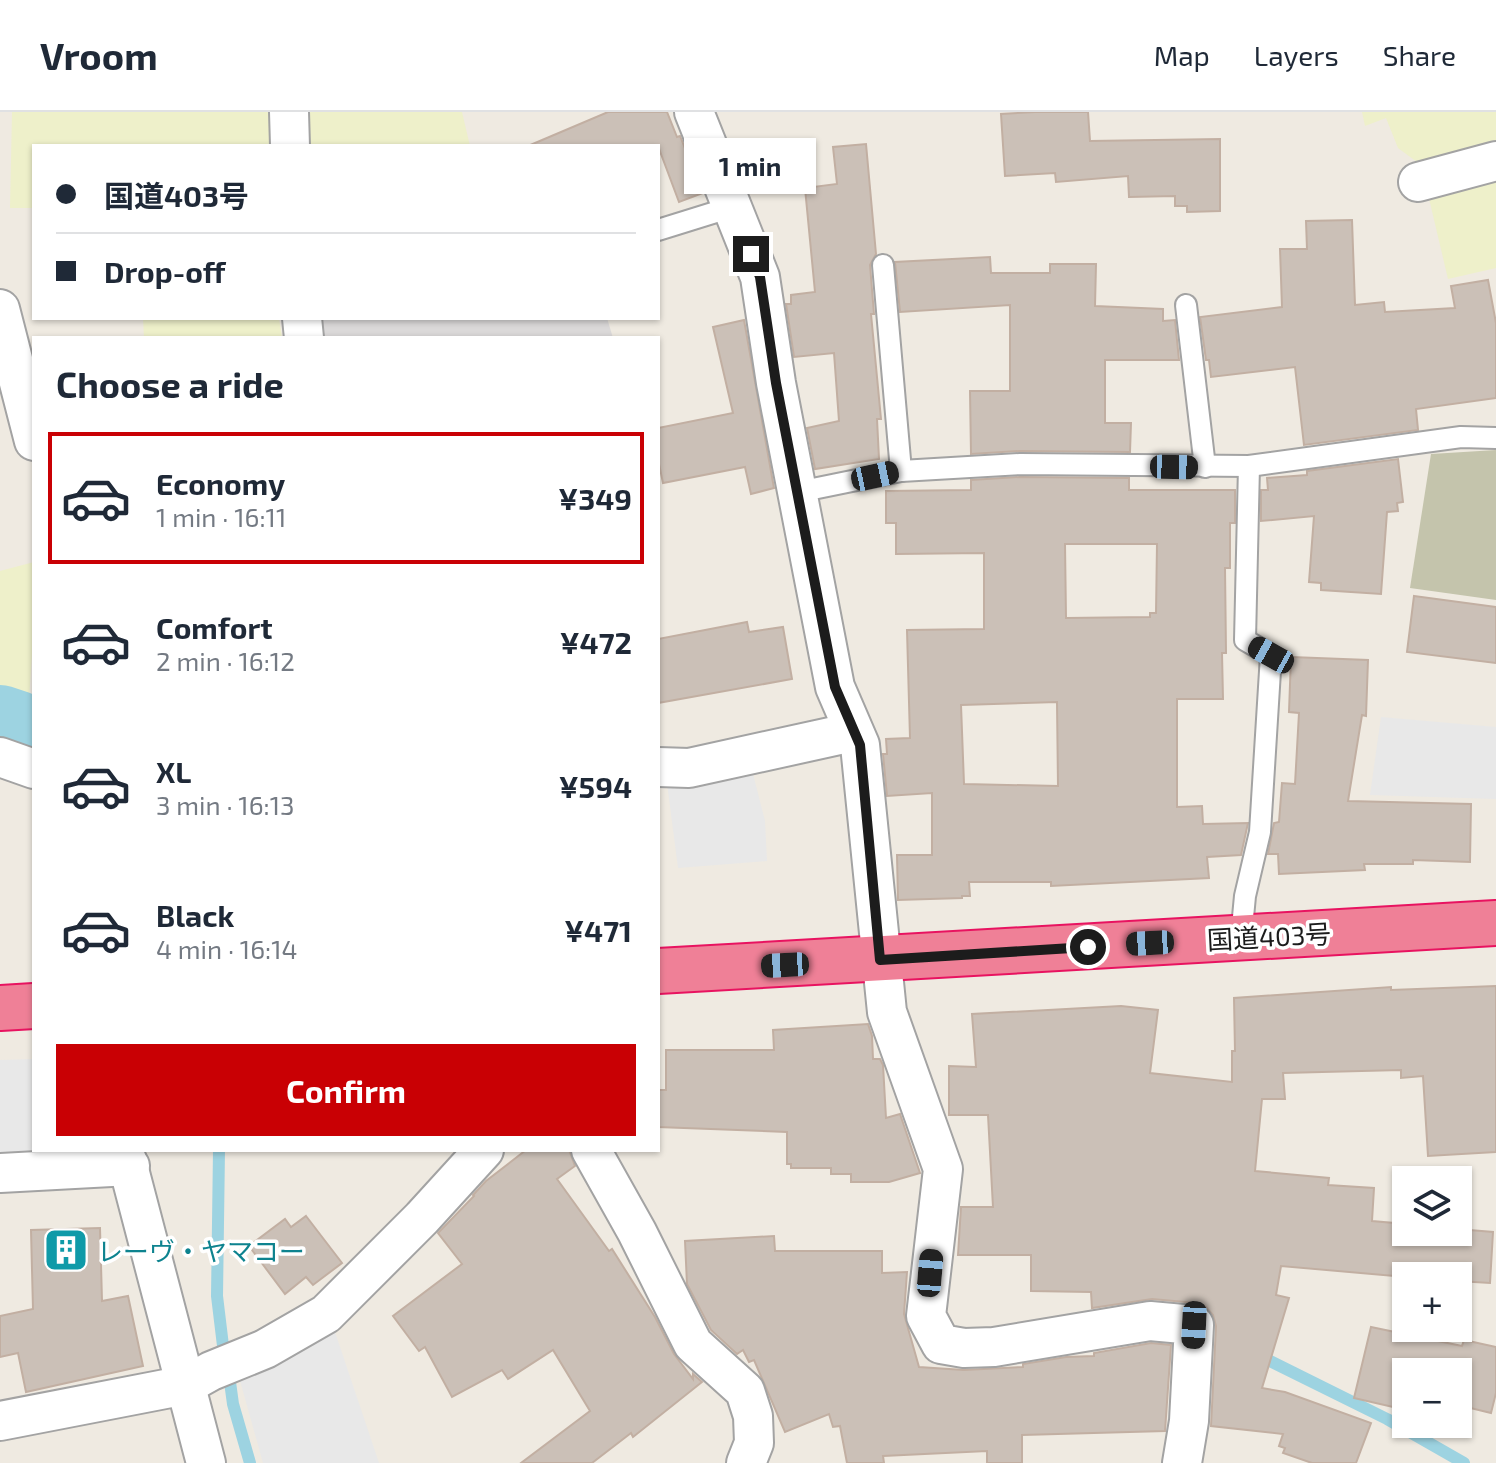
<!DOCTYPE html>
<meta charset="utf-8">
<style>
body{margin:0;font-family:"Exo 2","Noto Sans JP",sans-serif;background:#f2f2f3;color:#1f2937;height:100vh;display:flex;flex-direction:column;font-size:30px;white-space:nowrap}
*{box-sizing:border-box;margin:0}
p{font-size:26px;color:#747a83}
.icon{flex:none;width:44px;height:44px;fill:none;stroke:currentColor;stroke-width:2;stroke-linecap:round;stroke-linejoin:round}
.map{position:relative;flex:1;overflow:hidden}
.details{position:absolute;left:32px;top:224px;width:628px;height:816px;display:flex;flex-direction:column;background:#fff;border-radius:0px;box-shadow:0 2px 6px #0004}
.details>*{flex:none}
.banner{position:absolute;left:32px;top:32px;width:628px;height:176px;border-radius:0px;box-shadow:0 2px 6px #0004;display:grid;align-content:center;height:176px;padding:0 24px;background:#fff}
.controls{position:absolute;left:1392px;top:1054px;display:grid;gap:16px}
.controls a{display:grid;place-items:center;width:80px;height:80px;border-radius:0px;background:#fff;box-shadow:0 2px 6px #0004;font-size:40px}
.end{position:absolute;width:36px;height:36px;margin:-18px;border:10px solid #1c1c1c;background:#fff;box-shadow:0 0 0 4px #fff}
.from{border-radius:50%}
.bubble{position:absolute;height:56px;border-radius:0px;background:#fff;box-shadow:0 2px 6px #0004;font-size:26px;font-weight:700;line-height:56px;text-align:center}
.car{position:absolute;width:24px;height:48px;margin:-24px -12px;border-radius:10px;box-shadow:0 0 6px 2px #0007;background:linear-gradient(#222 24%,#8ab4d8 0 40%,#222 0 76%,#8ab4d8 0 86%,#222 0)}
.banner b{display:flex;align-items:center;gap:28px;height:76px;font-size:30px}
.banner b+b{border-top:2px solid #e0e1e3}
.banner i{width:20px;height:20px;background:#1f2937}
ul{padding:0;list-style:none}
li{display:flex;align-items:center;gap:24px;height:132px;margin:0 16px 12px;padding:0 8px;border:4px solid transparent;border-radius:0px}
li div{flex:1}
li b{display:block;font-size:30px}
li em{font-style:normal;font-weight:700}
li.selected{border-color:#c90004}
li>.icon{width:72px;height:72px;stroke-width:1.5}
h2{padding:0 24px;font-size:36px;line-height:96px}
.action{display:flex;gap:16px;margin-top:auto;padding:16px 24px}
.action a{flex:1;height:92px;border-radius:0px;background:#c90004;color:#fff;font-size:32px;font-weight:700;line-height:92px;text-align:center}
header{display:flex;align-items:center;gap:48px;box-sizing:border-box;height:112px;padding:0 40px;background:#fff;border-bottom:2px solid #e0e1e3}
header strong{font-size:38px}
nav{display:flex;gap:44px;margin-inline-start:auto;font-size:28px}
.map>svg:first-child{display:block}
.residential{fill:#dbd9d9}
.construction{fill:#c4c4ac}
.farmland{fill:#eef0ca}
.parking{fill:#e8e8e8}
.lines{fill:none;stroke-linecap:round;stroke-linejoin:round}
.stream{stroke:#9dd3e1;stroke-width:12}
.river{stroke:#9dd3e1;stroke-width:72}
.building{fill:#cbc0b7;stroke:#c2afa2;stroke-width:2;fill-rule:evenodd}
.lane-casing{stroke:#a3a3a3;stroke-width:24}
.street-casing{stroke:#a3a3a3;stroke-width:42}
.highway-casing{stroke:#e81360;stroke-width:48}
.lane{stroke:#fff;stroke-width:20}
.street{stroke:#fff;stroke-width:38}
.highway{stroke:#ef8097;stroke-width:44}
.route{stroke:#1c1c1c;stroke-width:10}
.labels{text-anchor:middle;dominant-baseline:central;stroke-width:7;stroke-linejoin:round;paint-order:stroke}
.street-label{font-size:26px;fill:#1c1c1c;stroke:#fff}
.culture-label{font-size:26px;fill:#0d838f;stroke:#fff;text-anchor:start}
</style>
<header>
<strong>Vroom</strong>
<nav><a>Map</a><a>Layers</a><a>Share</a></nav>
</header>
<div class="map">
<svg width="1496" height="1351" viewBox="0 0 1496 1351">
<rect width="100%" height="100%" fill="#efeae1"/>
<polygon class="residential" points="320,206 607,206 613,226 323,226"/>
<polygon class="construction" points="1496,338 1496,488 1410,476 1431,342"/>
<g class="farmland">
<polygon points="12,0 270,0 271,34 34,34 34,96 10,96"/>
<polygon points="308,0 462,0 470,34 310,34"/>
<polygon points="1362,0 1496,0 1496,34 1432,50 1417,50 1398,36 1386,6 1365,14"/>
<polygon points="1496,60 1496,156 1448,167 1427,78"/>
<polygon points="143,206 279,206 282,226 144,226"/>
<polygon points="34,450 34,511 28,604 0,594 0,459"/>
</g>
<g class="parking">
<polygon points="1381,605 1496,615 1496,687 1370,683"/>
<polygon points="752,658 765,709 767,749 678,756 667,671"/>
<polygon points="34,947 34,1038 71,1038 0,1042 0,948"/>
<polygon points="333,1214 379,1351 263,1351 239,1265"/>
</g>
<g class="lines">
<g class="stream">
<polyline points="219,1038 217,1184 224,1242"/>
<polyline points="1258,1243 1387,1307 1464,1351"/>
<polyline points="230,1270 233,1292 250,1351"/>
</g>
<polyline class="river" points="0,609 18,615"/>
</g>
<g class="building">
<polygon points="608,0 667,0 677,25 680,24 703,81 679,90 658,34 528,34"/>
<polygon points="1035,0 1088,0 1090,29 1220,27 1220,99 1187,100 1187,94 1175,94 1175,84 1129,85 1128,64 1056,70 1055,61 1005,64 1001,2"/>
<polygon points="866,32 876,142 870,153 874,202 871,202 881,307 877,307 879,347 815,357 807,316 839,309 834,241 794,245 786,192 791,192 791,183 815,180 805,76 837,72 833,35"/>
<polygon points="1352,108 1355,193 1384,190 1385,200 1455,196 1451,174 1488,168 1496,211 1496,286 1416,297 1418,318 1304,333 1295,255 1211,265 1209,248 1206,248 1200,205 1282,195 1280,137 1307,137 1306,109"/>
<polygon points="990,145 991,161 1050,161 1050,152 1096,152 1095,194 1163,197 1163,209 1175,208 1179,248 1105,248 1105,311 1131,311 1130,340 1020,339 971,342 970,279 1010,279 1010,193 900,200 895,150"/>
<polygon points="744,208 774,376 751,382 745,355 663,371 658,347 658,316 733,301 713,215"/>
<polygon points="1398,347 1403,390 1397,391 1398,399 1387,400 1381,482 1321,478 1321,471 1309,470 1314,404 1261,409 1261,378 1268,378 1267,366 1307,363 1307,359"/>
<path d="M1020,365l109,1v12h106v33h-5v45h-5l1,85h-4l1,46h-46v108l25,-1 1,18 45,-1 -7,32 -34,2 2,21 -158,8v-4h-82l1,14h-8v2l-64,2 -1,-45h35v-62l-45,3 -4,-42h4l-1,-15 24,-1 -3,-108 77,-1v-76l-88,1v-31h-10v-32l85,-1v-10zM1065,432h92l-1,69h-6v4l-84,1zM1057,590l1,84 -94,-2 -3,-79z"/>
<polygon points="1414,484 1496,495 1496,551 1407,540"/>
<polygon points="747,510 749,520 783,515 792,567 658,591 658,527"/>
<polygon points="1291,545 1368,548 1366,604 1362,603 1348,689 1471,692 1470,750 1413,748 1413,752 1364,752 1365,758 1279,762 1278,742 1268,742 1274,711 1279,710 1282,671 1295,672 1299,601 1289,600"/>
<polygon points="1496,874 1496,1040 1428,1044 1423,964 1401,966 1401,958 1283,961 1285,987 1262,987 1255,1059 1329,1066 1328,1073 1374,1076 1372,1109 1406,1112 1406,1120 1458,1120 1458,1117 1493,1120 1490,1171 1458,1169 1458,1164 1406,1165 1281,1154 1276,1183 1289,1186 1262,1276 1285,1280 1371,1311 1356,1351 1312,1351 1283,1341 1285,1336 1279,1334 1283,1322 1211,1314 1216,1214 1213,1203 1206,1195 1196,1191 1152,1187 1092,1196 1091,1180 1031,1179 1031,1143 958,1143 961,1095 993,1095 988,1003 949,1003 949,954 976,955 972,902 1121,894 1158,898 1150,961 1232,970 1232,939 1235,939 1234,886 1391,875 1391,878"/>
<polygon points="868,912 872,924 873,947 880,947 883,953 886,1006 900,1002 920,1061 889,1070 851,1070 851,1062 831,1062 831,1056 791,1056 791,1052 787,1052 787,1020 658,1015 658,978 666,978 666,938 774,938 773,918"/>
<polygon points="526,1038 569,1038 575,1054 557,1067 609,1139 612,1137 655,1205 674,1242 693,1267 693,1262 702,1270 633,1325 631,1321 592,1351 521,1351 590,1299 553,1238 508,1267 502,1258 452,1285 425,1235 419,1239 393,1204 462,1152 438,1121 474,1084 473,1083 486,1069"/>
<polygon points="306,1104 342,1151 313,1173 306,1165 285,1182 249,1134 285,1107 291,1115"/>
<polygon points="100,1116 102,1189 128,1184 143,1254 26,1280 18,1241 0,1245 0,1204 33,1197 31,1118"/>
<polygon points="774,1124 775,1139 882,1139 882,1161 907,1160 904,1202 919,1255 964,1258 1023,1255 1023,1252 1066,1245 1094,1244 1094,1241 1151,1231 1171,1233 1165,1319 1022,1323 1022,1351 987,1351 987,1339 883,1344 884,1351 847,1351 840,1314 833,1315 829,1302 785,1320 754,1248 749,1250 743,1238 737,1242 711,1218 687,1172 685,1129"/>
<polygon points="1371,1215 1462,1234 1464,1228 1496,1235 1496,1281 1491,1301 1458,1293 1458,1260 1406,1260 1406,1298 1354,1286"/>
</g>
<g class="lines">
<g class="lane-casing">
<g id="lane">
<polyline points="658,118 732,95"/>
<polyline points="883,153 901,359"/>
<polyline points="1186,193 1205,355"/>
<polyline points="798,380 901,359 1020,352 1249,354 1461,325 1496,326"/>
<polyline points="1241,826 1245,784 1260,720 1271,543 1245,528 1249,354"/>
</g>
</g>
<g class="street-casing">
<g id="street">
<polyline points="289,0 290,34"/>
<polyline points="694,0 760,165 776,271 835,575 860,633 887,900 943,1057 926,1204 941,1232 964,1236 994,1235 1150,1209 1194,1213 1189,1309 1182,1351"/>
<polyline points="1418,70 1496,49"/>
<polyline points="0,197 34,329"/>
<polyline points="302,206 304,226"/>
<polyline points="0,645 34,657"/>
<polyline points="658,655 689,656 853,620"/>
<polyline points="124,1038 206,1351"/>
<polyline points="591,1038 637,1120 693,1232 745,1279 753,1304 754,1331 746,1351"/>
<polyline points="0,1061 130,1054"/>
<polyline points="0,1309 186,1273 211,1259 265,1237 326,1202 422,1106 484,1038"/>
</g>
</g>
<g class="highway-casing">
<g id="highway">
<polyline points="658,859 1496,811"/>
<polyline points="0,896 34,894"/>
</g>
</g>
<use href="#lane" class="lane"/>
<use href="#street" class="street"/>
<use href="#highway" class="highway"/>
</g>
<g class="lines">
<polyline class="route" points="751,142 760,165 776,271 835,575 860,633 880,848 1088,835"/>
</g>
<defs>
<g id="building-square" transform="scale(2.3)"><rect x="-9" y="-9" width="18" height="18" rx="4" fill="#0f9aa8" stroke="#fff"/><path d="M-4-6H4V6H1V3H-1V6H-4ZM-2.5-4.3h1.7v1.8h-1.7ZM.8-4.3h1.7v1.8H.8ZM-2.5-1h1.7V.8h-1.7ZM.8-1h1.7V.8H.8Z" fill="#fff"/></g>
</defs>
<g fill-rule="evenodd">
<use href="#building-square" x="66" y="1138"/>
</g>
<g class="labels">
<g class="street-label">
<text transform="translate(1269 824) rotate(-3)">国道403号</text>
</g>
<g class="culture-label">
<text x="97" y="1138">レーヴ・ヤマコー</text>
</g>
</g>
</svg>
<div class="controls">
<a><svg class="icon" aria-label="layers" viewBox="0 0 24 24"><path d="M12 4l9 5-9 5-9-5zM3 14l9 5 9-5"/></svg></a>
<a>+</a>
<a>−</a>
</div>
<i class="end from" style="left:1088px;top:835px"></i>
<i class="end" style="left:751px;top:142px"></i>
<div class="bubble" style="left:684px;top:26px;width:132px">1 min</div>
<i class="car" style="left:1174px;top:355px;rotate:91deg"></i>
<i class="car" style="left:875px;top:364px;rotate:78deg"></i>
<i class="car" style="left:1271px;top:543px;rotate:299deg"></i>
<i class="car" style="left:1150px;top:831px;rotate:267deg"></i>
<i class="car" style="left:785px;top:853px;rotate:267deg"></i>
<i class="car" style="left:930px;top:1161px;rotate:5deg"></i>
<i class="car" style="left:1194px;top:1213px;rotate:183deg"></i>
<div class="banner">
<b><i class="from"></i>国道403号</b>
<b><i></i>Drop-off</b>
</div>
<section class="details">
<h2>Choose a ride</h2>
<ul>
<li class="selected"><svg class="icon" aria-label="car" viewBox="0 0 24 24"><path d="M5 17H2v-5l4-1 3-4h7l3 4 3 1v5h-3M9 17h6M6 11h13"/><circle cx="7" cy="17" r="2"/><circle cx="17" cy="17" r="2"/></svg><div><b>Economy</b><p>1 min · 16:11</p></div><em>¥349</em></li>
<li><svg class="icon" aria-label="car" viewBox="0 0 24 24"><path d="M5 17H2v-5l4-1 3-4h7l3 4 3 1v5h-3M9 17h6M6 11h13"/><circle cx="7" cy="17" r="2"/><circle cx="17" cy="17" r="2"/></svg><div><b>Comfort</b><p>2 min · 16:12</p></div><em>¥472</em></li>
<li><svg class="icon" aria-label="car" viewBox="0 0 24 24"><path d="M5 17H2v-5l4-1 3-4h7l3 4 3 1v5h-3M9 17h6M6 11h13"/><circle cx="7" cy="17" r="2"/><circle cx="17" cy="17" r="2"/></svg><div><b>XL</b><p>3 min · 16:13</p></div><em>¥594</em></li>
<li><svg class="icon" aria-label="car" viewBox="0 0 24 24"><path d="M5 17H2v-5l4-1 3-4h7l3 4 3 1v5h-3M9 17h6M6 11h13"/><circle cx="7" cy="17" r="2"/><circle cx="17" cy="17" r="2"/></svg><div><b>Black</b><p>4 min · 16:14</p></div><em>¥471</em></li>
</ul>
<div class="action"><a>Confirm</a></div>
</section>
</div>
